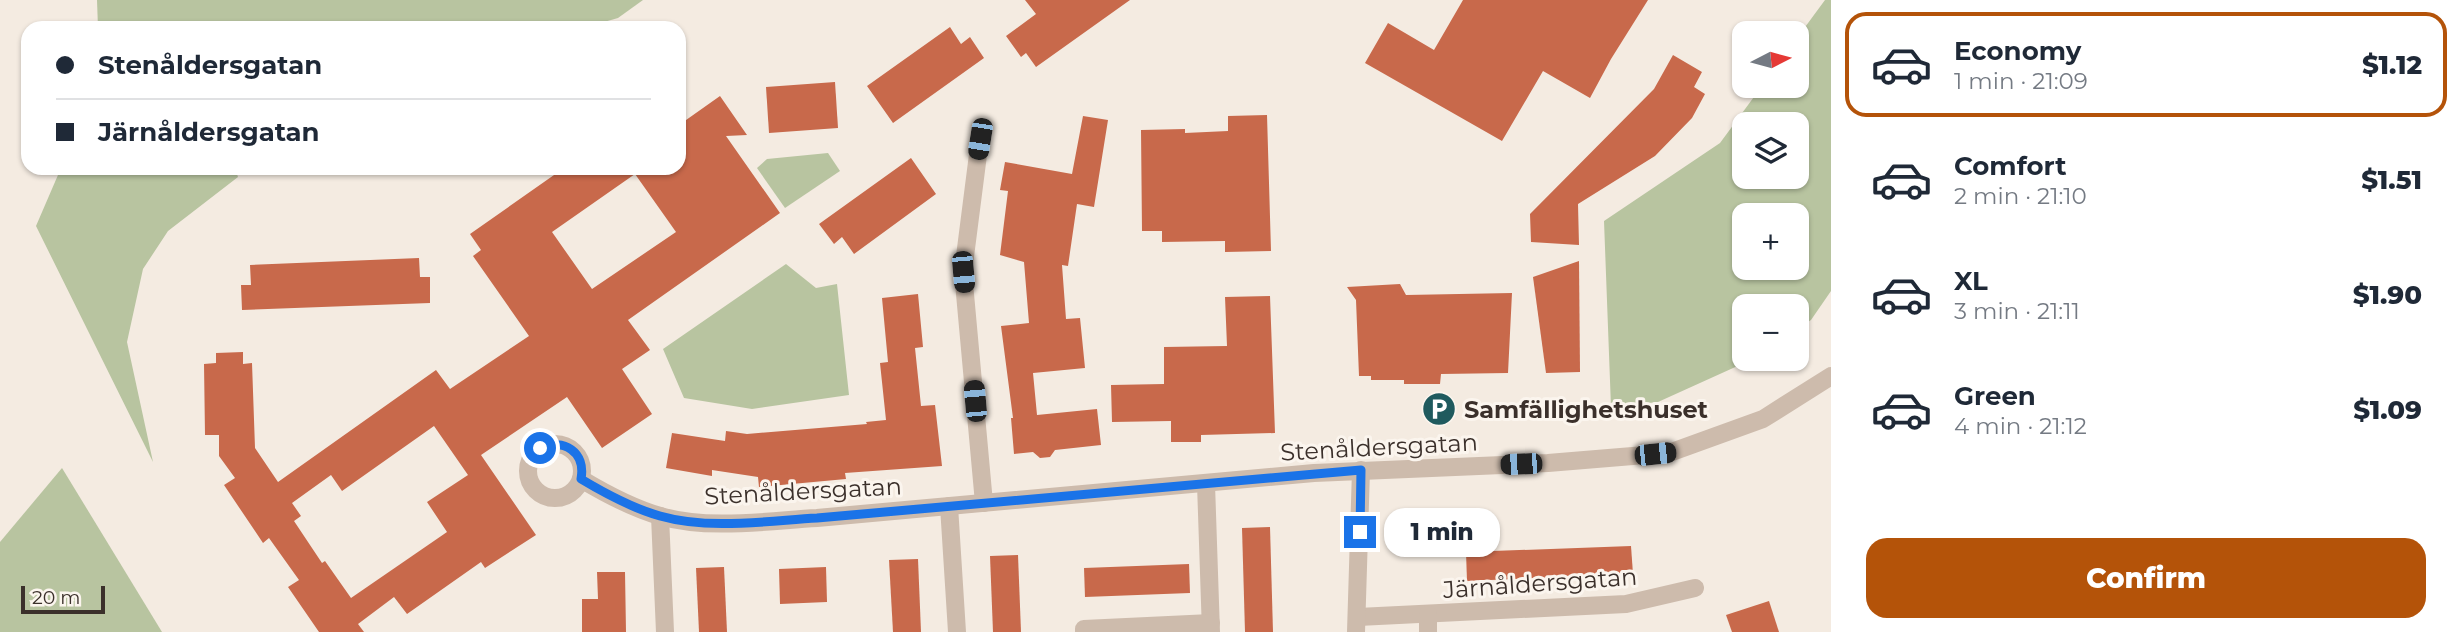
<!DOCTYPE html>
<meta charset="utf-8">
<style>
body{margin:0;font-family:Montserrat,sans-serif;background:#f6f6f7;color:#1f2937;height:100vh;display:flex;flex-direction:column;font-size:26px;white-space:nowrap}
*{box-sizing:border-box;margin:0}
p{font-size:23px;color:#747a83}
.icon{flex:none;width:38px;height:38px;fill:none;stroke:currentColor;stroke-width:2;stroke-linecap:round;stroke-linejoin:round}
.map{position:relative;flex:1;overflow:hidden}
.drawer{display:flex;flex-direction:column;background:#fff;width:630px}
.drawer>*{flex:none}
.top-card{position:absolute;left:21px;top:21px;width:665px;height:154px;border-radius:21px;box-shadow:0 2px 5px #0004;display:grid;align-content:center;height:154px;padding:0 35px;background:#fff}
.needle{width:46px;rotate:84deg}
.controls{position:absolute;left:1732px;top:21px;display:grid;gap:14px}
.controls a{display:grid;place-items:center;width:77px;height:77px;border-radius:14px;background:#fff;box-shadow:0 2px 5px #0004;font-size:35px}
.scale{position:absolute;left:21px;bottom:18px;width:84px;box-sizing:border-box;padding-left:7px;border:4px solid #3b302b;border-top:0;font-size:19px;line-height:24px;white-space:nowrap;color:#3b302b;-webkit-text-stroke:5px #fbf5ee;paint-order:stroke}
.end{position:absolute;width:32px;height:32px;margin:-16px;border:9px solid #1a73e8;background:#fff;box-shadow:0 0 0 4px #fff}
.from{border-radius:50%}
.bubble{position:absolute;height:49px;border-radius:21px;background:#fff;box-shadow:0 2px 5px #0004;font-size:23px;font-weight:800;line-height:49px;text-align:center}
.car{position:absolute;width:21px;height:42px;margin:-21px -10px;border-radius:9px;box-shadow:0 0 5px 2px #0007;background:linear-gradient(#222 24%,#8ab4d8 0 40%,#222 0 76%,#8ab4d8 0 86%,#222 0)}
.top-card b{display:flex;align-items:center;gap:24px;height:66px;font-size:26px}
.top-card b+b{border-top:2px solid #e0e1e3}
.top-card i{width:18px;height:18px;background:#1f2937}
ul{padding:12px 0 0;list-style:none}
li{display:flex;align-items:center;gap:21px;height:105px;margin:0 14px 10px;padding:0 21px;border:4px solid transparent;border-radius:21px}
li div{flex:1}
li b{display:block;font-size:26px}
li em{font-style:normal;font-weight:800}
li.active{border-color:#b45309}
li>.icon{width:63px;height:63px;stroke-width:1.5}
.cta{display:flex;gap:14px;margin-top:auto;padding:14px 35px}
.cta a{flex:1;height:80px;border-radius:21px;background:#b45309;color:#fff;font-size:28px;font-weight:800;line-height:80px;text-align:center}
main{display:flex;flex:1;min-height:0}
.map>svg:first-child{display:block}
.green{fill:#b8c4a0;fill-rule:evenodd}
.building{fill:#c8694b;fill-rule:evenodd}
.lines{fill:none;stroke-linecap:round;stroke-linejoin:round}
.minor{stroke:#cdbbac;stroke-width:18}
.route{stroke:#1a73e8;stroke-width:9}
.labels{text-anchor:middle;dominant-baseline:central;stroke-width:6;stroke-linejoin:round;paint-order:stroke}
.poi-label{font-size:24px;font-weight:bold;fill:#3b302b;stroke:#fbf5ee;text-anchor:start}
.street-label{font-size:24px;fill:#3b302b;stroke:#fbf5ee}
</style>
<main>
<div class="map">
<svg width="1831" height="632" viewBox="0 0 1831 632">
<rect width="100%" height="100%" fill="#f4ebe1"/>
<g class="green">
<polygon points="97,0 643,0 618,18 583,28 98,28"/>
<path d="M1825,0h6v291l-20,29 -14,9v-23h-52v53h8l-95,43 -47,5 -7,-186 116,-78 42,-57h35v-48zM1745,124h52v53h-52zM1797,215v53h-52v-53z"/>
<polygon points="828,153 840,171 785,208 757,168 767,159"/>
<polygon points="61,168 235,168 238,177 168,231 143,269 127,342 153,462 36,226"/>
<polygon points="786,264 816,288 837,284 849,395 752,409 684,398 663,349"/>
<polygon points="62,468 162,632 0,632 0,542"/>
</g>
<g class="building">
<polygon points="1025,0 1130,0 1036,67 1026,53 1021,57 1006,36 1036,14"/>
<polygon points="1463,0 1648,0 1611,59 1590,98 1543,71 1502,141 1365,63 1388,23 1434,50"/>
<polygon points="950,27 961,44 970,37 984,58 893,123 867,86"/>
<polygon points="1673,55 1702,72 1694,87 1705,94 1692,118 1655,156 1578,204 1579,245 1531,242 1530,214 1654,89"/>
<polygon points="835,82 838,128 769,133 766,87"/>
<path d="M720,96l27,39 -21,1 54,77 -152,107 22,30 -28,19 30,45 -50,34 -35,-51 -86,58 55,80 -51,33 -4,-6 -74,52 -13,-17 -36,27 6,8h-45l-31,-45 11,-7 -30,-42 -6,5 -39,-58 11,-7 -16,-22v-21h-14l-1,-71 12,-1v-10l27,-1v12l9,-1 3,85 23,34 158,-112 14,19 79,-53 -56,-80 8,-6 -11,-16 94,-66h115v-43zM635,174l41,58 -84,57 -40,-57zM434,426l34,49 -41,27 20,30 -96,66 -26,-37 -3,2 -28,-42 7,-5 -9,-13 39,-28 11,16z"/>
<polygon points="1267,115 1271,251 1225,252 1225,241 1162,242 1162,231 1142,231 1141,130 1185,129 1185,133 1228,131 1228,116"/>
<polygon points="1083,116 1108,120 1094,207 1077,204 1068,266 1062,265 1066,319 1080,318 1085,368 1033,373 1037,415 1097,409 1101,445 1055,450 1050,457 1040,458 1033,452 1014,454 1011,418 1013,418 1001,326 1029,323 1024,262 1000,255 1008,191 1000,190 1005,162 1072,174"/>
<polygon points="911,158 936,194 854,254 842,237 834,244 819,224"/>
<polygon points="419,258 420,277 430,277 430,303 242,310 241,285 251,285 250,265"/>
<polygon points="1579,261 1580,372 1546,373 1533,277"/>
<polygon points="1400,284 1406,295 1512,293 1508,373 1441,374 1440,384 1404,384 1404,380 1371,380 1371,376 1359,376 1356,300 1347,287"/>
<polygon points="918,294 923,347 915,348 921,406 935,405 942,466 845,473 846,479 759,487 758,477 712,470 712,476 666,468 672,433 725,441 726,431 747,434 867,424 866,422 886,420 880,363 888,362 882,298"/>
<polygon points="1270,296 1275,433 1201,435 1201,442 1171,442 1171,421 1112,422 1111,385 1164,384 1164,347 1227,346 1225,297"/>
<polygon points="1270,527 1273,632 1245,632 1242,528"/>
<polygon points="1631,546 1633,574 1467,581 1466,552"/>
<polygon points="1018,555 1021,632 993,632 990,556"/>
<polygon points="918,559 921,632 893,632 889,560"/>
<polygon points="1189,564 1190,593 1085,597 1084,568"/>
<polygon points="724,567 727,632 699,632 696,568"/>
<polygon points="826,567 827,602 780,604 779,569"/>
<polygon points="597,572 625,572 626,632 582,632 582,599 598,599"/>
<polygon points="1769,601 1779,632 1732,632 1726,615"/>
</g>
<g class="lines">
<g class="minor">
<polyline points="980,139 963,272 984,503"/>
<circle cx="555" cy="471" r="27"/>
<path d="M581,479c25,15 51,29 79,37 49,14 106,5 157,2l497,-45 234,-10 121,-10 94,-34 68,-43"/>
<polyline points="1206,484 1211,632"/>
<polyline points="949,506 957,632"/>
<polyline points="660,516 665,632"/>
<polyline points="1358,617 1626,604 1695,588"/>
<polyline points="1084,632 1084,629 1211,623"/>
<polyline points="1356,632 1361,470"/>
<polyline points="1428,632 1428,614"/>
</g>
</g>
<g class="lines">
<path class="route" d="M540,448c24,-10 46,4 41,31 25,15 51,29 79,37 49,14 106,5 157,2l544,-48 -1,62"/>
</g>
<defs>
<g id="parking-disc" transform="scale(1.75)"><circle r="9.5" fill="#1f5a5e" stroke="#fbf5ee"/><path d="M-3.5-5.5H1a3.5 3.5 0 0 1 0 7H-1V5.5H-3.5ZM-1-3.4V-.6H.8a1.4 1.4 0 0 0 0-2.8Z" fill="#fff"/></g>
</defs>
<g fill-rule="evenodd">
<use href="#parking-disc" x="1439" y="409"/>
</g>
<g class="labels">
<g class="poi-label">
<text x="1464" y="409">Samfällighetshuset</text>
</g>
<g class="street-label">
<text transform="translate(1379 447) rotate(-3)">Stenåldersgatan</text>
<text transform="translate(803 491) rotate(-3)">Stenåldersgatan</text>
<text transform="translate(1540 583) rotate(-4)">Järnåldersgatan</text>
</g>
</g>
</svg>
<div class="controls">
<a><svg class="needle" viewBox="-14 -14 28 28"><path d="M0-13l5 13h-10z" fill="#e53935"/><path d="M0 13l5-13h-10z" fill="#747a83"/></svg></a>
<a><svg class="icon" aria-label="layers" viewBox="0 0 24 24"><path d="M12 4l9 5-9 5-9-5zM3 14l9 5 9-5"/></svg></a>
<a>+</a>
<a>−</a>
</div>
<div class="scale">20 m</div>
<i class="end from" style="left:540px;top:448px"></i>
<i class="end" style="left:1360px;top:532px"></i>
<div class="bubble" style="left:1384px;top:508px;width:116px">1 min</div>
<i class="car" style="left:980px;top:139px;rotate:189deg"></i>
<i class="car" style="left:963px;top:272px;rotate:175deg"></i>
<i class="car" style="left:975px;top:401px;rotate:355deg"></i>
<i class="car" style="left:1655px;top:454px;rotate:84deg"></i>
<i class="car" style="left:1521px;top:464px;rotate:268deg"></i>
<div class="top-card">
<b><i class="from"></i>Stenåldersgatan</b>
<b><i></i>Järnåldersgatan</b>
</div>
</div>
<section class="drawer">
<ul>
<li class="active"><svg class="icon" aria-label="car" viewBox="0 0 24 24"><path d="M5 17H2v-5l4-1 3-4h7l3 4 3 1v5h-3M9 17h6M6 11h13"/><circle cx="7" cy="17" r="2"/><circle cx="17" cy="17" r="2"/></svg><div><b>Economy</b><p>1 min · 21:09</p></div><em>$1.12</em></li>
<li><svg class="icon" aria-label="car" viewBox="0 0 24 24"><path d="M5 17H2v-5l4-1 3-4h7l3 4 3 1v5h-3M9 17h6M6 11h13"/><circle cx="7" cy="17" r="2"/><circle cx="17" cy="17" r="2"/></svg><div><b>Comfort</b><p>2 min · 21:10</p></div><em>$1.51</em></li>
<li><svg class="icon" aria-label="car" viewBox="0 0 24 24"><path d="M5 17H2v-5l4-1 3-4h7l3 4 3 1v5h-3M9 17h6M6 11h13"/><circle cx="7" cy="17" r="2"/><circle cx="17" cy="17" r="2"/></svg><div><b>XL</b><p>3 min · 21:11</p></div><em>$1.90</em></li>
<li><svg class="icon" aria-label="car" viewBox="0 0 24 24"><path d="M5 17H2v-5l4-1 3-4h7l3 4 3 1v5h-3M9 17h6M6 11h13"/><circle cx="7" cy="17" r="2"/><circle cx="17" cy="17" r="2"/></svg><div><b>Green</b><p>4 min · 21:12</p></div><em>$1.09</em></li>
</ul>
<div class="cta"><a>Confirm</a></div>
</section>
</main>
